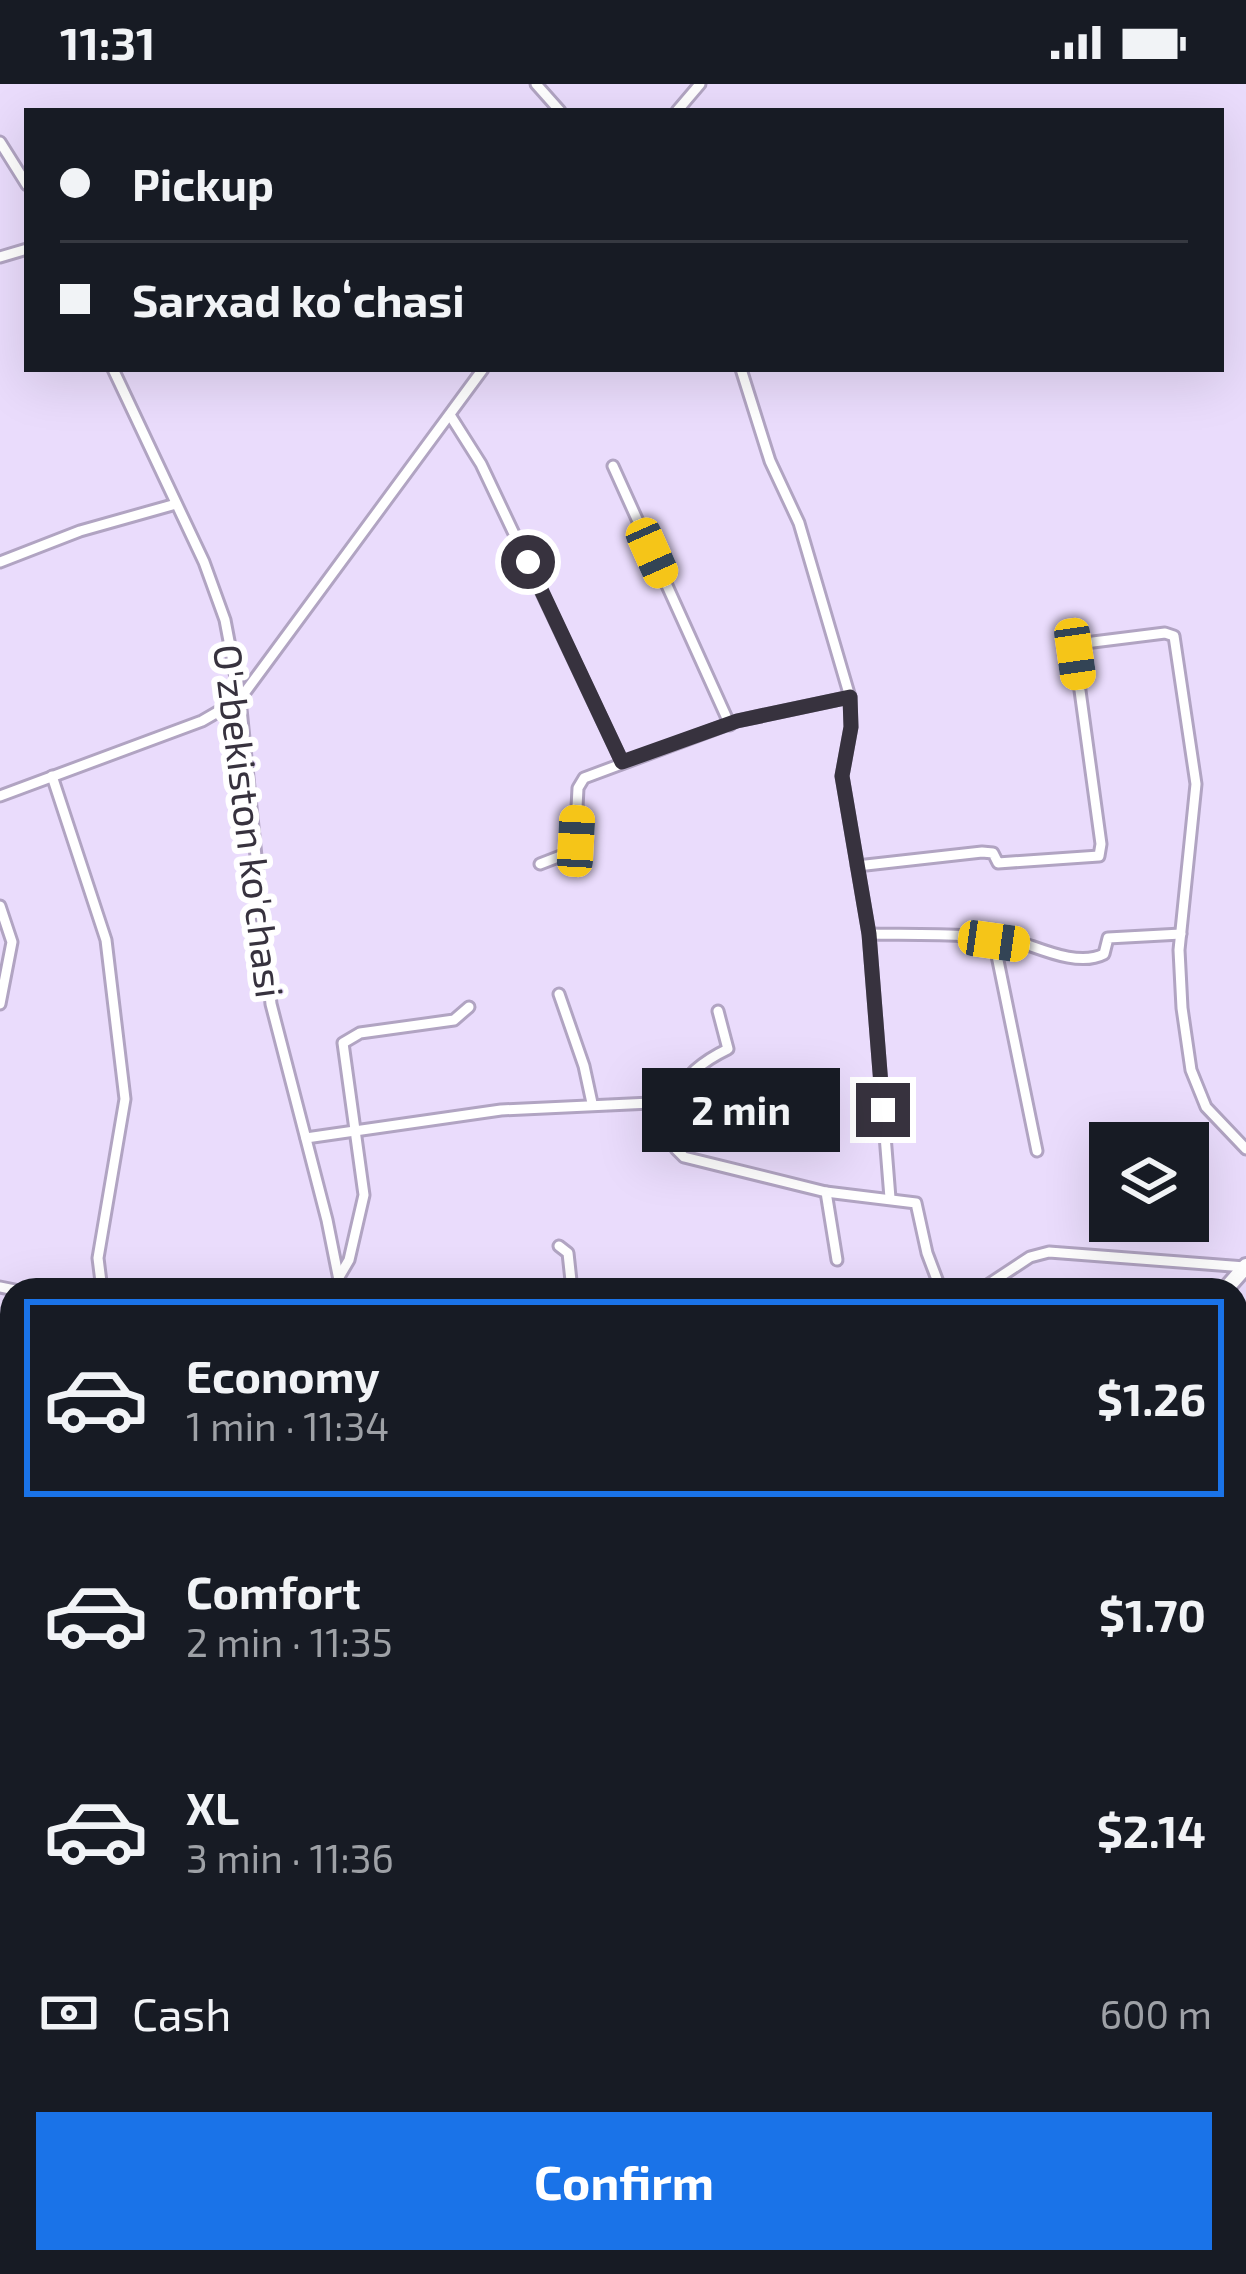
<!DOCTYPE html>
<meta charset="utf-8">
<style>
body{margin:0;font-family:"Exo 2",sans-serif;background:#242831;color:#f1f3f6;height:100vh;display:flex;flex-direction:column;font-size:45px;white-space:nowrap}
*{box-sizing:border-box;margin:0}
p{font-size:39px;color:#9ea1a6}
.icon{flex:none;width:66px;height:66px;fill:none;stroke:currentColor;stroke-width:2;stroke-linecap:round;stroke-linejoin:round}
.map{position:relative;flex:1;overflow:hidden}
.drawer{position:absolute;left:0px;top:1194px;width:1248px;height:996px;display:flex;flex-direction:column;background:#171b24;border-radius:36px 36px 0 0;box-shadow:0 12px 48px #0002}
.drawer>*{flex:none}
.banner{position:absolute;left:24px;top:24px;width:1200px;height:264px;border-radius:0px;box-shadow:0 12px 48px #0002;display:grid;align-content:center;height:264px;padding:0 36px;background:#171b24}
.tools{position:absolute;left:1089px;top:1038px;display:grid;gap:24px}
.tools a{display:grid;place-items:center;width:120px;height:120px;border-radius:0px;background:#171b24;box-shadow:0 12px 48px #0002;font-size:60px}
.end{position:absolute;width:54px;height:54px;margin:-27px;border:15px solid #37323e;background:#fff;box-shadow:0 0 0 6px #fff}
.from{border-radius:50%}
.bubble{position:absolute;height:84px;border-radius:0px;background:#171b24;box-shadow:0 12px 48px #0002;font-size:39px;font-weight:700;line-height:84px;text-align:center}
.car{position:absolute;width:36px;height:72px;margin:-36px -18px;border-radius:15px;box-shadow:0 0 9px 3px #0007;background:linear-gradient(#f5c518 24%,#345 0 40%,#f5c518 0 76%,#345 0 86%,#f5c518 0)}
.banner b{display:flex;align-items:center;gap:42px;height:114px;font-size:45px}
.banner b+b{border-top:3px solid #363941}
.banner i{width:30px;height:30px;background:#f1f3f6}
ul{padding:21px 0 0;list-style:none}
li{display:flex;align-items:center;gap:36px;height:198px;margin:0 24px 18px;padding:0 12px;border:6px solid transparent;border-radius:0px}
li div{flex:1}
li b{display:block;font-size:45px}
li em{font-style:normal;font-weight:700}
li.on{border-color:#1a73e8}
li>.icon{width:108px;height:108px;stroke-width:1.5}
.pay{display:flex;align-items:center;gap:30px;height:132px;padding:0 36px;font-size:45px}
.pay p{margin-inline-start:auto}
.cta{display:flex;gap:24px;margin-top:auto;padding:24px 36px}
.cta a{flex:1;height:138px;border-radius:0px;background:#1a73e8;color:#fff;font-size:48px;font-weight:700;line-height:138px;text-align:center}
.status{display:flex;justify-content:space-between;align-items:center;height:84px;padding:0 60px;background:#171b24;direction:ltr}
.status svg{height:33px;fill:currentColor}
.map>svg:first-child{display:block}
.green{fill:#b7cda6}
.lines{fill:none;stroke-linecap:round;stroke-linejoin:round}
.minor-casing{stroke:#b1a4c2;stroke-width:15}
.tertiary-casing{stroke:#b1a4c2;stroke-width:18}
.secondary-casing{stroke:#b1a4c2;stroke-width:20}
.trunk-casing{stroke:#fff;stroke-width:21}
.minor{stroke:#fff;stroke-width:9}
.tertiary{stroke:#fff;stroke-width:12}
.secondary{stroke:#fff;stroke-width:14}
.trunk{stroke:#f69086;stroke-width:15}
.rail-casing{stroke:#70687a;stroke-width:8}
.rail{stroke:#fff;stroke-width:3;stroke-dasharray:9;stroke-linecap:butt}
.route{stroke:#37323e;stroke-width:15}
.labels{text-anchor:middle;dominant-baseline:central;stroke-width:12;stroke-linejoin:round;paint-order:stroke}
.street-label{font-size:39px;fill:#37323e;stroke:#fff}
</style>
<div class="status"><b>11:31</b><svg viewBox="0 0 49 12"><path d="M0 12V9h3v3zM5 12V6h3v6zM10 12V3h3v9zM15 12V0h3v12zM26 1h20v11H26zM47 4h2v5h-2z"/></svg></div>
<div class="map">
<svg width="1246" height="2190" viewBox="0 0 1246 2190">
<rect width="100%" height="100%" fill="#eadcfc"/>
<polygon class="green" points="1246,1981 1246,2190 1109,2190 1109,2178 1236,2178 1236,1982"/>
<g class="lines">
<g class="minor-casing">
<g id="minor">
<polyline points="536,0 560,27"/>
<polyline points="677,27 700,0"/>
<polyline points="0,58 27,101"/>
<polyline points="0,173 27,165"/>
<polyline points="113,285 204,478 225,536 240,615 271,920 327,1136 341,1206"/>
<polyline points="741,285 770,377 799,439 850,613 851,643 842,692 869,850 890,1114"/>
<polyline points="450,331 481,380 622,678"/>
<polyline points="613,382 730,641"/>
<polyline points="0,478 80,447 176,420"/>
<polyline points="52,692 106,856 125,1015 98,1174 102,1206"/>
<polyline points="0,712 202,637 240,615 483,285"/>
<polyline points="540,780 571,768 575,763 578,704 584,694 737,637 850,613"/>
<polyline points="857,782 982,768 993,769 998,779 1099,772 1101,760 1075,570 1077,560 1165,549 1174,552 1196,700 1179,866 1182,924 1191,986 1206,1023 1246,1065"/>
<polyline points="0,822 12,858 0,920"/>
<path d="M869,850c46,1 120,-2 162,12 22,8 52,19 73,8l4,-16 73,-4"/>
<polyline points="994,857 1037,1067"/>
<polyline points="559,910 584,982 592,1019"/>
<path d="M672,1018c13,-27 31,-41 56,-53l-10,-38"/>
<polyline points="306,1054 501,1026 672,1018 676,1065 684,1073 826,1108 916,1119 927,1169 941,1206"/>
<polyline points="826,1108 837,1176"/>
<polyline points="559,1162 568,1169 572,1206"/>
<polyline points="339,1193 349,1176 364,1111 343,959 360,949 454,936 469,923"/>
<polyline points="0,1203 15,1206"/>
<polyline points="980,1206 1030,1173 1049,1168 1245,1183"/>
<polyline points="0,1313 12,1313"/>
<polyline points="1236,1319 1246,1322"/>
<polyline points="1236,1461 1246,1461"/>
<polyline points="0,1591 12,1587"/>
<polyline points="1236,1627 1246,1627"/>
<polyline points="0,1881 12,1881"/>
<polyline points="1236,1970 1246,1970"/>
<polyline points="111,2178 113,2190"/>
<polyline points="780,2178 811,2190"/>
<polyline points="874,2178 877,2190"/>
<polyline points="1090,2178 1090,2190"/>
</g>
</g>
<g class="tertiary-casing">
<polyline id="tertiary" points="0,2103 12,2058"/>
</g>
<g class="secondary-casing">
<g id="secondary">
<polyline points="1225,1206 1246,1182"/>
<polyline points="0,2071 12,2074"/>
<polyline points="361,2178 397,2190"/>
</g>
</g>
<g class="trunk-casing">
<g id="trunk">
<polyline points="0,1529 12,1540"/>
<polyline points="0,1552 12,1563"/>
<polyline points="627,2178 637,2190"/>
<polyline points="648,2178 657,2190"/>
</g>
</g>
<use href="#minor" class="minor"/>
<use href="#tertiary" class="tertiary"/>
<use href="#secondary" class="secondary"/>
<use href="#trunk" class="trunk"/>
<g class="rail-casing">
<g id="rail">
<polyline points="0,1486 12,1497"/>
<polyline points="689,2178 699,2190"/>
</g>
</g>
<use href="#rail" class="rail"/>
</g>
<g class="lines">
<polyline class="route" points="528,478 622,678 737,637 850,613 851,643 842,692 869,850 883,1026"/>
</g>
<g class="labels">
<g class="street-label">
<text transform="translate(250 737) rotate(83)">O'zbekiston ko'chasi</text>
</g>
</g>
</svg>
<div class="tools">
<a><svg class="icon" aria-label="layers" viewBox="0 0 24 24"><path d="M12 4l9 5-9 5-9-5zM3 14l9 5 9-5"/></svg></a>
</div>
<i class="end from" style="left:528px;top:478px"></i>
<i class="end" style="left:883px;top:1026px"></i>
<div class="bubble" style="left:642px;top:984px;width:198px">2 min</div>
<i class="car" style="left:652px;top:469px;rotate:156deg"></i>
<i class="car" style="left:1075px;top:570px;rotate:172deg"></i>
<i class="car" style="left:576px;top:757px;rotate:3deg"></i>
<i class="car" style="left:994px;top:857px;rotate:98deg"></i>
<div class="banner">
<b><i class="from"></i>Pickup</b>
<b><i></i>Sarxad koʻchasi</b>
</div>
<section class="drawer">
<ul>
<li class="on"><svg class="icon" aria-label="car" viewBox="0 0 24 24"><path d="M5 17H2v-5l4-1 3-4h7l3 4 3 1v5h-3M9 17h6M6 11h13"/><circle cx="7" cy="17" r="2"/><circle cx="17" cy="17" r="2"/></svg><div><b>Economy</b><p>1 min · 11:34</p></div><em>$1.26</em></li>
<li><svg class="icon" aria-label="car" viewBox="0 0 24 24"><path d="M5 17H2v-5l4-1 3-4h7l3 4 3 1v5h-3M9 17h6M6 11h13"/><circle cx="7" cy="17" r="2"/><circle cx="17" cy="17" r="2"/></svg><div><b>Comfort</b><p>2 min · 11:35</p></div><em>$1.70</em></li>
<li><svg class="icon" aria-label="car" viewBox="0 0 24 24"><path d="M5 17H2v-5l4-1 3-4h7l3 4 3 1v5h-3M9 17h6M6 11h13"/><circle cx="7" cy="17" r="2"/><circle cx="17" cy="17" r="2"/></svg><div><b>XL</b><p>3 min · 11:36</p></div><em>$2.14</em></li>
</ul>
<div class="pay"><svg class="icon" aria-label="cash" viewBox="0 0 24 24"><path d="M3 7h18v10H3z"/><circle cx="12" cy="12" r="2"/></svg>Cash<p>600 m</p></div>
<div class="cta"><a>Confirm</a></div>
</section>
</div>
